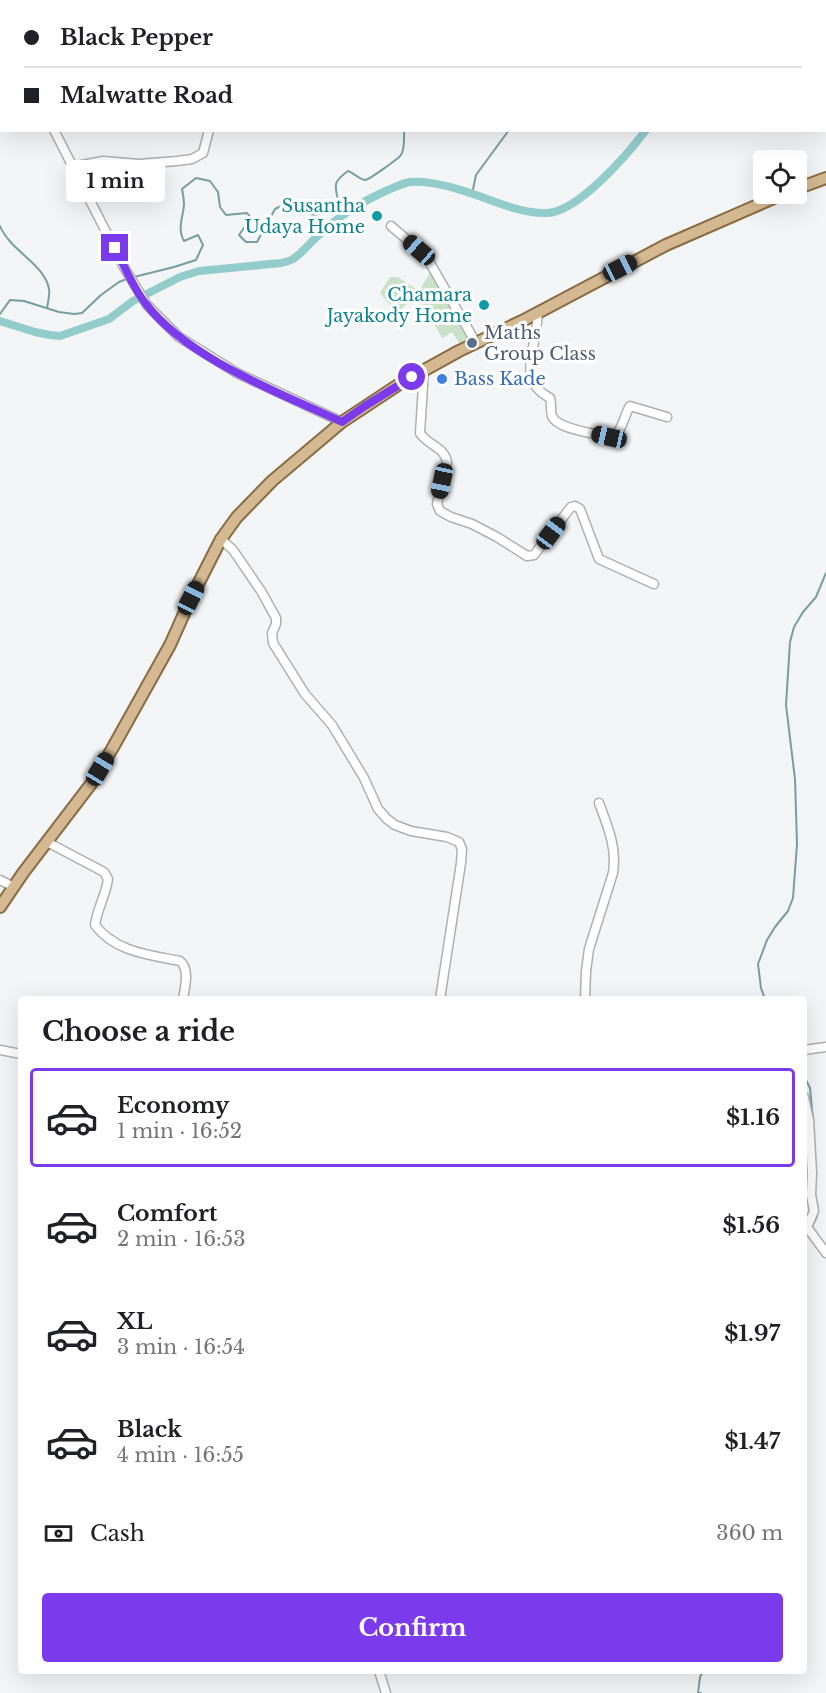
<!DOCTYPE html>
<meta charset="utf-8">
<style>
body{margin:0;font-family:"Libre Baskerville",serif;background:#f2f2f2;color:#202124;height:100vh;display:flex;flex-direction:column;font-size:22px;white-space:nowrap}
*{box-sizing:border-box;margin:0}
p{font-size:20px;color:#757577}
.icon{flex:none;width:33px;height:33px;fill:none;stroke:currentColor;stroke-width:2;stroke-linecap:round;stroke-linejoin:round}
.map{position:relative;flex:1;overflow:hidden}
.sheet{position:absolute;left:18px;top:996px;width:789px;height:678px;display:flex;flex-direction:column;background:#fff;border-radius:6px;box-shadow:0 6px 24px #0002}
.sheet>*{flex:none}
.guide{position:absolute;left:0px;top:0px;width:826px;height:132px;box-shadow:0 6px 24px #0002;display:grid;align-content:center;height:132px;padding:0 24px;background:#fff}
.fabs{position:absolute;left:753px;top:150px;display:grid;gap:12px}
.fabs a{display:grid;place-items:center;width:54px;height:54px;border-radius:6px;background:#fff;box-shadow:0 6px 24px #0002;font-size:30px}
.end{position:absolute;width:27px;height:27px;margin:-14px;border:8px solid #7c3aed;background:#fff;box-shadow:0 0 0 3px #fff}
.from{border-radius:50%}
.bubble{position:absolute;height:42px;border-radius:6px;background:#fff;box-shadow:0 6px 24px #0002;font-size:20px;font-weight:700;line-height:42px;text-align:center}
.car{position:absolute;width:18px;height:36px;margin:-18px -9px;border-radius:8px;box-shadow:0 0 4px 2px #0007;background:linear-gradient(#222 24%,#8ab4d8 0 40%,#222 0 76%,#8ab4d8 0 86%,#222 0)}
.guide b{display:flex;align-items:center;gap:21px;height:57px;font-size:22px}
.guide b+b{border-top:2px solid #e0e0e0}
.guide i{width:15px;height:15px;background:#202124}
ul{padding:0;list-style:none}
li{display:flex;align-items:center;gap:18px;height:99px;margin:0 12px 9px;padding:0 12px;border:3px solid transparent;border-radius:6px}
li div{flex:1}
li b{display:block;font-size:22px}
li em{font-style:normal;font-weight:700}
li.on{border-color:#7c3aed}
li>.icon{width:54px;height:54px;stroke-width:1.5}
h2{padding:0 24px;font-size:27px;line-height:72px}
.pay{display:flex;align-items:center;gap:15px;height:66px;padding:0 24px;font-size:22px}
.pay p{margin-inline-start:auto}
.action{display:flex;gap:12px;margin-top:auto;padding:12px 24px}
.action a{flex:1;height:69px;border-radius:6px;background:#7c3aed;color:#fff;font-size:24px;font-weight:700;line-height:69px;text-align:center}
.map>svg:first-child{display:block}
.green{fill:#cae3c8}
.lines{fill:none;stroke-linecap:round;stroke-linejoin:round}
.stream{stroke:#769f9f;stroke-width:2}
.canal{stroke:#92cdcc;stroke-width:8}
.minor-casing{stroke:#afb0b1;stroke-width:11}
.major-casing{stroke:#8a6c43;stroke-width:14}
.minor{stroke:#fff;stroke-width:8}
.major{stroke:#d5b992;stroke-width:10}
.route{stroke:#7c3aed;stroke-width:8}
.culture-dot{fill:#0f9aa8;stroke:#fff;stroke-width:2}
.service-dot{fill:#5c6f8a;stroke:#fff;stroke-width:2}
.shop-dot{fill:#3f7fe0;stroke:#fff;stroke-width:2}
.labels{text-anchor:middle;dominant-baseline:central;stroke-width:6;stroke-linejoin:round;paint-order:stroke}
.culture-label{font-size:18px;fill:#0d838f;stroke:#fff;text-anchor:end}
.service-label{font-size:18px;fill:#4e5e75;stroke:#fff;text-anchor:start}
.shop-label{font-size:18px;fill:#366cbe;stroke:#fff;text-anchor:start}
</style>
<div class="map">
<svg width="826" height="1693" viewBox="0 0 826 1693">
<rect width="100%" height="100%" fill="#f4f5f6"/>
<polygon class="green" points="433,268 476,343 463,349 452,332 442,338 418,296 414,296 397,314 380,293 390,277 398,277 419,291"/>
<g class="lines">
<g class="stream">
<polyline points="551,0 552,2"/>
<polyline points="591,2 592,0"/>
<polyline points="749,2 751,0"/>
<polyline points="472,194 476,175 509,130"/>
<path d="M0,226c10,25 45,38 49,63 1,6 -1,13 -2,19"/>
<path d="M134,277l40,-10 22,-7 7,-15 -5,-10 -14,6c-7,-12 -1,-24 0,-36 0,-5 -1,-11 -2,-16l14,-11 14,3 8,11 2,15 6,8 21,-2 4,5 -12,17 7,7h11l18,-33 8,-4c25,8 33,19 55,-5 -4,-16 -4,-19 10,-29 6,2 12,9 17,9 4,0 34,-22 36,-25 4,-6 3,-17 3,-25"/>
<polyline points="0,314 10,300 24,301 59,312 74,314 82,313 101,295 119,282 129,278"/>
<polyline points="765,999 761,988 758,964 767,940 775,927 788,911 793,898 797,844 795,779 786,705 790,642 794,627 803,612 816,597 826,573"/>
<polyline points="804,1076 810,1088 813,1120"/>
<polyline points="815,1189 816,1173"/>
<path d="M812,1228v-2c5,-8 7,-13 5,-23"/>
<polyline points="701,1693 698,1693 700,1677 703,1671"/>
</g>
<g class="canal">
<polyline points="825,21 826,20"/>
<path d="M0,321l35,11 15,3 10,1 49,-17 24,-18 47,-24 19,-6 82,-8c4,-1 9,-2 12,-4 10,-6 18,-18 27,-25 20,-19 43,-33 68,-44 7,-3 15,-7 22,-8 19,-2 49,7 66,13 23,8 47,19 71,18 31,-1 80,-58 99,-83"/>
</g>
<g class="minor-casing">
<g id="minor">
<polyline points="14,2 14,0"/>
<polyline points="0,40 2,40"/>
<polyline points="54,130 125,269 147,305 179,337 237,373 342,422"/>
<polyline points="72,167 103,161 139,164 177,161 192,159 203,153 209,130"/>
<polyline points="391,226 419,250 430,263 476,343"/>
<path d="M538,313c-1,10 -2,20 -4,29 -5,24 -9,43 16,56 2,6 0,12 2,18 5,13 44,18 57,21 14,-3 14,-20 21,-31l37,11"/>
<path d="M424,370l-4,63c7,12 25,14 27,29l-10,42 3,7 11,6 21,7 25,13 30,19 7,-1 37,-48 4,-1 5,3 19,50 55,25"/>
<polyline points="221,539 233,550 261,591 276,618 276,624 272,633 273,643 305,694 332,725 364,778 378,809 387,819 395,825 411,831 447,837 459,842 462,849 461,863 440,999"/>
<path d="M47,842l57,30 4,7c-2,16 -11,30 -13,46 20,27 55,30 85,36 10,8 5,26 3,38"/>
<polyline points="0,880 14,887"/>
<path d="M585,999l1,-28 3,-22 24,-76c4,-25 -5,-46 -14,-70"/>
<polyline points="0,1050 21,1054"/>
<polyline points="804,1050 826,1047"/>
<polyline points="804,1097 809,1120 812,1173 811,1195 814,1211 807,1227 826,1253"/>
<polyline points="379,1671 386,1693"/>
</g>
</g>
<g class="major-casing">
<g id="major">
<polyline points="796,189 826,178"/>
<polyline points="0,907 23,873 91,784 112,749 170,645 191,598 221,539 237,517 272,481 342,422 401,383 459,351 526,319 666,245 783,194"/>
</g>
</g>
<use href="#minor" class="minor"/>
<use href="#major" class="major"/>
</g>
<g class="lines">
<path class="route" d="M115,248c10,19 18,40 31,56 42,55 134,89 196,118l23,-16 47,-29"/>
</g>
<g class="culture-dot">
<circle cx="377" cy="216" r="6"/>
<circle cx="484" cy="305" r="6"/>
</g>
<circle class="service-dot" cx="472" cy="343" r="6"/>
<circle class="shop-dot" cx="442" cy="379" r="6"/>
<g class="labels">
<g class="culture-label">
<text x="365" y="206">Susantha<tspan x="365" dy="21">Udaya Home</tspan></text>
<text x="472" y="295">Chamara<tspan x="472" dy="21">Jayakody Home</tspan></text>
</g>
<g class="service-label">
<text x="484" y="333">Maths<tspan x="484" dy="21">Group Class</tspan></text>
</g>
<g class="shop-label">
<text x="454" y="379">Bass Kade</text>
</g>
</g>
</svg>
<div class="fabs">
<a><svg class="icon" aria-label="locate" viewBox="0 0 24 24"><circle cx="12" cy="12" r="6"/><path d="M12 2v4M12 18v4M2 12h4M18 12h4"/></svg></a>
</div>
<i class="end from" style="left:412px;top:377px"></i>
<i class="end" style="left:115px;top:248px"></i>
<div class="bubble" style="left:66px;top:160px;width:99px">1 min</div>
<i class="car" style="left:419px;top:250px;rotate:311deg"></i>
<i class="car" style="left:620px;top:268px;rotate:63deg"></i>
<i class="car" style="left:609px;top:437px;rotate:283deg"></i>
<i class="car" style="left:442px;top:481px;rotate:192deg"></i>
<i class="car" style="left:551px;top:533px;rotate:37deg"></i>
<i class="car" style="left:191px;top:598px;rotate:27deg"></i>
<i class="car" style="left:100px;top:769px;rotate:31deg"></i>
<div class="guide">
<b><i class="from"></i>Black Pepper</b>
<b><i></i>Malwatte Road</b>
</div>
<section class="sheet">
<h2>Choose a ride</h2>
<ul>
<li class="on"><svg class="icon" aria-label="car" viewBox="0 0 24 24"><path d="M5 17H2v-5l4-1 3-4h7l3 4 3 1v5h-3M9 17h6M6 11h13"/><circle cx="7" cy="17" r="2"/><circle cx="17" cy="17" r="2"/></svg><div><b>Economy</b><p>1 min · 16:52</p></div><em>$1.16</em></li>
<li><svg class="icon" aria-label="car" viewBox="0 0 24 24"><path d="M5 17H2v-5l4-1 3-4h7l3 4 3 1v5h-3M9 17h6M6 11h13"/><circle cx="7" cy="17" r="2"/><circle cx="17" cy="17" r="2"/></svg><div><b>Comfort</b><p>2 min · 16:53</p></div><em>$1.56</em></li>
<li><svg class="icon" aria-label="car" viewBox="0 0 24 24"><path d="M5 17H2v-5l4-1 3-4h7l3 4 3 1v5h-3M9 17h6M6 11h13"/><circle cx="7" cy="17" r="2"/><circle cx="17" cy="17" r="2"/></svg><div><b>XL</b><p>3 min · 16:54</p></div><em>$1.97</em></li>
<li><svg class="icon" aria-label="car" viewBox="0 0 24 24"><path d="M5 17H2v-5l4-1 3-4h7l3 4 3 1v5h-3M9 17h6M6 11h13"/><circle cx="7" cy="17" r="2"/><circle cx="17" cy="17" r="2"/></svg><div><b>Black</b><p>4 min · 16:55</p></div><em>$1.47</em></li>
</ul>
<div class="pay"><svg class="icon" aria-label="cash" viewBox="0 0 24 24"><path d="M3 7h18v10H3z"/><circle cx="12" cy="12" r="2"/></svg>Cash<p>360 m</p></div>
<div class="action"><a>Confirm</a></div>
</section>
</div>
